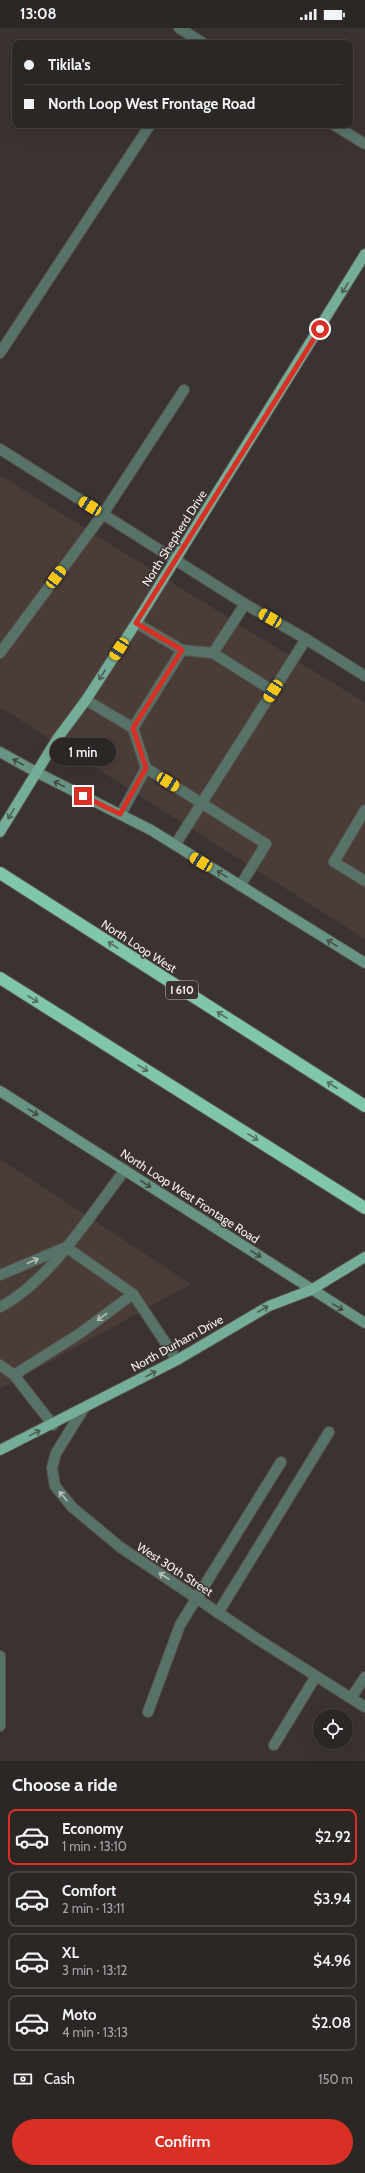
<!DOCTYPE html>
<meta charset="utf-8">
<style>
body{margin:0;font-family:Cabin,sans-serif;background:#342e2d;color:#f1f3f6;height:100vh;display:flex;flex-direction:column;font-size:15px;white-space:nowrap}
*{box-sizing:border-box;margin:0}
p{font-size:13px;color:#a6a5a7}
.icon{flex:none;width:22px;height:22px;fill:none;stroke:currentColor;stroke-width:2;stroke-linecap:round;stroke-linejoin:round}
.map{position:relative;height:1733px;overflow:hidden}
.sheet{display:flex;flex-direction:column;background:#2c2625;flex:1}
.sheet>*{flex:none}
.top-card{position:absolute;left:12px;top:12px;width:341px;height:88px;border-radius:8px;box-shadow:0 4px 16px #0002,0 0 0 1px #484342;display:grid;align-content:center;height:88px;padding:0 12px;background:#2c2625}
.buttons{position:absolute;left:313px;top:1681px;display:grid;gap:8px}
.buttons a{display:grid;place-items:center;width:40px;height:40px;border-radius:50%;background:#2c2625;box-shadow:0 4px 16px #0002,0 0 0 1px #484342;font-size:20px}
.end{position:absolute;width:18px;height:18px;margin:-9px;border:5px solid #d93025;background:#fff;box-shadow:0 0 0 2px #fff}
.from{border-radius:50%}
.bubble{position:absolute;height:28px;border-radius:14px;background:#2c2625;box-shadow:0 4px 16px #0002,0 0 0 1px #484342;font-size:13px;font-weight:600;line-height:28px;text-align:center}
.car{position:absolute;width:12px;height:24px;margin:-12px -6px;border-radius:5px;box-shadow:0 0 3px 1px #0007;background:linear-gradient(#f5c518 24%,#345 0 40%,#f5c518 0 76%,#345 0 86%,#f5c518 0)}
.top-card b{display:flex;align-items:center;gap:14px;height:38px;font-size:15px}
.top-card b+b{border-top:1px solid #484342}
.top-card i{width:10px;height:10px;background:#f1f3f6}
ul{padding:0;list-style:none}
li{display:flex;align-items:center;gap:12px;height:56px;margin:0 8px 6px;padding:0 4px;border:2px solid #484342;border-radius:8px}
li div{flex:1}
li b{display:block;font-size:15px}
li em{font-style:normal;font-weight:600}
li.on{border-color:#d93025}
li>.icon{width:36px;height:36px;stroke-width:1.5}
h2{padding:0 12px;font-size:18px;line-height:48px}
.pay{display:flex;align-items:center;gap:10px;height:44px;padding:0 12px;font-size:15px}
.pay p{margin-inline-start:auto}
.primary-button{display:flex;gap:8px;margin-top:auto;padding:8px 12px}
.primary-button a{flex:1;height:46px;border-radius:24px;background:#d93025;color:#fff;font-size:16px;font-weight:600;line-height:46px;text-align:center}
.status{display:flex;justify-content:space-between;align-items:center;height:28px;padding:0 20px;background:#2c2625;direction:ltr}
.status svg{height:11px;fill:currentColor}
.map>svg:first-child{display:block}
.built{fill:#4a3c37}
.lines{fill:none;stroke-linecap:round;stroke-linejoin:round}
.lane-casing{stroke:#59514f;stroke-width:12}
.street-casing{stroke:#59514f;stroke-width:12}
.secondary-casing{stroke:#59514f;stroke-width:12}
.primary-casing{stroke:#59514f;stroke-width:12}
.highway-casing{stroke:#59514f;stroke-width:14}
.lane{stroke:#577367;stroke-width:10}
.street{stroke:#577367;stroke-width:10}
.secondary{stroke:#689483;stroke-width:10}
.primary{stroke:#75ae98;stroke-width:10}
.highway{stroke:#80c6ab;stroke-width:12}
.oneway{stroke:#4f5e55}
.oneway2{stroke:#464b46}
.oneway3{stroke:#576e62}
.oneway4{stroke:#b6bfb9}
.route{stroke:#d93025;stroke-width:5}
.labels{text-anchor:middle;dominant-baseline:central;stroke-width:3;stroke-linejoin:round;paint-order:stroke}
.shield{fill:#3b3331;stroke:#beb8b6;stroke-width:1}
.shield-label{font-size:11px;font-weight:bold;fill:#f6f1ef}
.street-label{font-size:12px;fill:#f6f1ef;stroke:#3b3331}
</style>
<div class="status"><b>13:08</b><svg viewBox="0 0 49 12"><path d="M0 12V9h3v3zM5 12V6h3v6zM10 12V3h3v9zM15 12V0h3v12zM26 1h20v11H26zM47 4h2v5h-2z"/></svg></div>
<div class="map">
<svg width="365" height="1733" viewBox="0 0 365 1733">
<rect width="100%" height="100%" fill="#3b3331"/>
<g class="built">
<polygon points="0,447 365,675 365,911 0,679"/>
<polygon points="0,1131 191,1256 0,1361"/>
</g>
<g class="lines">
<g class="lane-casing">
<g id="lane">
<polyline points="0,325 150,97"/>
<polyline points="245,576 213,625 273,663"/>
<polyline points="136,595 182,622 213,625"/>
<polyline points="0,625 103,486 184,362"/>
<polyline points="86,672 133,700 146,740"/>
<polyline points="133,700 182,622"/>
<polyline points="365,782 334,834 365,853"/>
<polyline points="121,786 146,740 266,816 240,858"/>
<polyline points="175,817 306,611"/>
<polyline points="0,1247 66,1219 133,1266 177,1332"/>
<path d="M0,1279c49,-25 91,-93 125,-137"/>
<polyline points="0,1337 14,1347 53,1397"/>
<polyline points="14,1347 79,1306 133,1266"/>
<polyline points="218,1585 329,1404"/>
<polyline points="351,1670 365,1649"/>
<polyline points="148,1684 180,1597 281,1434"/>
<polyline points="274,1717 316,1648"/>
</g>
</g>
<g class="street-casing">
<g id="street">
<polyline points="179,0 203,15"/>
<polyline points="334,97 365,116"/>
<polyline points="0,421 245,576 306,611 365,648"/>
<polyline points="84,1380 56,1425 52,1440 55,1458 72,1479 120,1519 259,1612 365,1679"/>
<polyline points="0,1628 0,1698"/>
</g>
</g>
<g class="secondary-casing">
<g id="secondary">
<polyline points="0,724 36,744 151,802 365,935"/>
<polyline points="0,1063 365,1295"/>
</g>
</g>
<g class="primary-casing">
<g id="primary">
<polyline points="0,804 57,711 86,672 136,595 365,226"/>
<polyline points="0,1422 177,1332 269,1278 311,1262 365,1229"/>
</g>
</g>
<g class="highway-casing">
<g id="highway">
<polyline points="0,845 365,1078"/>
<polyline points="0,950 365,1180"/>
</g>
</g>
<use href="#lane" class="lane"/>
<use href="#street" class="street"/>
<use href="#secondary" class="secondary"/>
<use href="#primary" class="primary"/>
<use href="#highway" class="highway"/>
</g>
<defs><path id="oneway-shaft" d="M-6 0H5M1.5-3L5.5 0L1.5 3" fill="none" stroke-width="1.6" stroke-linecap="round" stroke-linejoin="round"/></defs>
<g class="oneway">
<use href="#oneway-shaft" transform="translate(345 260) rotate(121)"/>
<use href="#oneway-shaft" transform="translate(102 647) rotate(123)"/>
<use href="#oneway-shaft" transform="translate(11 786) rotate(121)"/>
<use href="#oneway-shaft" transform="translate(263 1281) rotate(-30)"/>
<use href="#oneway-shaft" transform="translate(151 1346) rotate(-27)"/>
<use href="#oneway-shaft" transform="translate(35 1405) rotate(-26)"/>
</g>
<g class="oneway2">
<use href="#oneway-shaft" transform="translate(18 734) rotate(-151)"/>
<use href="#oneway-shaft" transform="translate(59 756) rotate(-153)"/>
<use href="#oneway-shaft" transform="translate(222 846) rotate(-148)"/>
<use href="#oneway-shaft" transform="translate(332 915) rotate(-148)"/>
<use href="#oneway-shaft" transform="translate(33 1084) rotate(32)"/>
<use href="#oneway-shaft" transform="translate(146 1156) rotate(33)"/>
<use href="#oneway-shaft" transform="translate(256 1226) rotate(33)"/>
<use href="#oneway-shaft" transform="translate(338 1279) rotate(32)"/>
</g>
<g class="oneway3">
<use href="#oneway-shaft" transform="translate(113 917) rotate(-147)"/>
<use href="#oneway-shaft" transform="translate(33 971) rotate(32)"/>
<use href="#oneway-shaft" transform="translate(222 987) rotate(-147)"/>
<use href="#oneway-shaft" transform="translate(143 1040) rotate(32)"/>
<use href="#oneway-shaft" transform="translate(332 1057) rotate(-147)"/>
<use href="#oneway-shaft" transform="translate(253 1109) rotate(32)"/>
</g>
<g class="oneway4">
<use href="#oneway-shaft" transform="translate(33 1233) rotate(-23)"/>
<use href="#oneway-shaft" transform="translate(102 1289) rotate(144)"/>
<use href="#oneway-shaft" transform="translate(63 1468) rotate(-130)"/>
<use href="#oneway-shaft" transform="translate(164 1548) rotate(-147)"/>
</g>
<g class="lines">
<polyline class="route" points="83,768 120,786 146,740 133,700 182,622 136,595 320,301"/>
</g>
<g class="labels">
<rect class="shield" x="166" y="953" width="32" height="18" rx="3"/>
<g class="shield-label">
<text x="182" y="962">I 610</text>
</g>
<g class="street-label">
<text transform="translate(174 510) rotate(-58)">North Shepherd Drive</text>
<text transform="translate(139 918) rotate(33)">North Loop West</text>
<text transform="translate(190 1168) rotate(33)">North Loop West Frontage Road</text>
<text transform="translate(177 1315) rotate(-29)">North Durham Drive</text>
<text transform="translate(175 1541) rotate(33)">West 30th Street</text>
</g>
</g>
</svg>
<div class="buttons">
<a><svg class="icon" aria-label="locate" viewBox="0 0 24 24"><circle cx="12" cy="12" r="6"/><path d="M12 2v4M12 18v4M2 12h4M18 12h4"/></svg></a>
</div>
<i class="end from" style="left:320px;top:301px"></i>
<i class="end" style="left:83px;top:768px"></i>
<div class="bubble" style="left:50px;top:710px;width:66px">1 min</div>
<i class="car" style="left:90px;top:478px;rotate:302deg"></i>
<i class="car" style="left:56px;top:549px;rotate:37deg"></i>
<i class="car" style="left:270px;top:590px;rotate:300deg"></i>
<i class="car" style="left:119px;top:621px;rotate:213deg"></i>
<i class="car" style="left:273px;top:663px;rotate:213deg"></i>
<i class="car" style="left:168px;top:754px;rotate:122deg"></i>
<i class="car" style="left:201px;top:834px;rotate:302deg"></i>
<div class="top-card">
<b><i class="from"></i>Tikila's</b>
<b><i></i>North Loop West Frontage Road</b>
</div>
</div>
<section class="sheet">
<h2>Choose a ride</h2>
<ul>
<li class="on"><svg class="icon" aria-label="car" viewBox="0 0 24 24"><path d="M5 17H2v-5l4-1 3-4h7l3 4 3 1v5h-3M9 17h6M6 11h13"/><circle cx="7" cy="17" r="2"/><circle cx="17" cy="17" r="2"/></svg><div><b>Economy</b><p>1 min · 13:10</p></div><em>$2.92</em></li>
<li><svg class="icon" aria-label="car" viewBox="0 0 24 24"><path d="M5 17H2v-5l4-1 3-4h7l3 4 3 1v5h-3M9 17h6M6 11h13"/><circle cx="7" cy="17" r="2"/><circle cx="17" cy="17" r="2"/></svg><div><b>Comfort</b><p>2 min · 13:11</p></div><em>$3.94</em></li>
<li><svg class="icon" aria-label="car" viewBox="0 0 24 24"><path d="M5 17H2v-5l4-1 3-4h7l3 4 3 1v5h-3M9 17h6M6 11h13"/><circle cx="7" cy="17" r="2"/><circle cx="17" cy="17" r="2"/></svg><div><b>XL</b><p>3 min · 13:12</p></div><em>$4.96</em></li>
<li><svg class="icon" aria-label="car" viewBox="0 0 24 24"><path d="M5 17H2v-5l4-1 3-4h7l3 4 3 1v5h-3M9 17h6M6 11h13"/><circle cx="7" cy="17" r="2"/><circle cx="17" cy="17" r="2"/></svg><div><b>Moto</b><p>4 min · 13:13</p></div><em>$2.08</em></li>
</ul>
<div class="pay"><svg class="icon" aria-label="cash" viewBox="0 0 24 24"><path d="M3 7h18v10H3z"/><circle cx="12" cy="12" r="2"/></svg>Cash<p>150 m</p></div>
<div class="primary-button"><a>Confirm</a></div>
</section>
